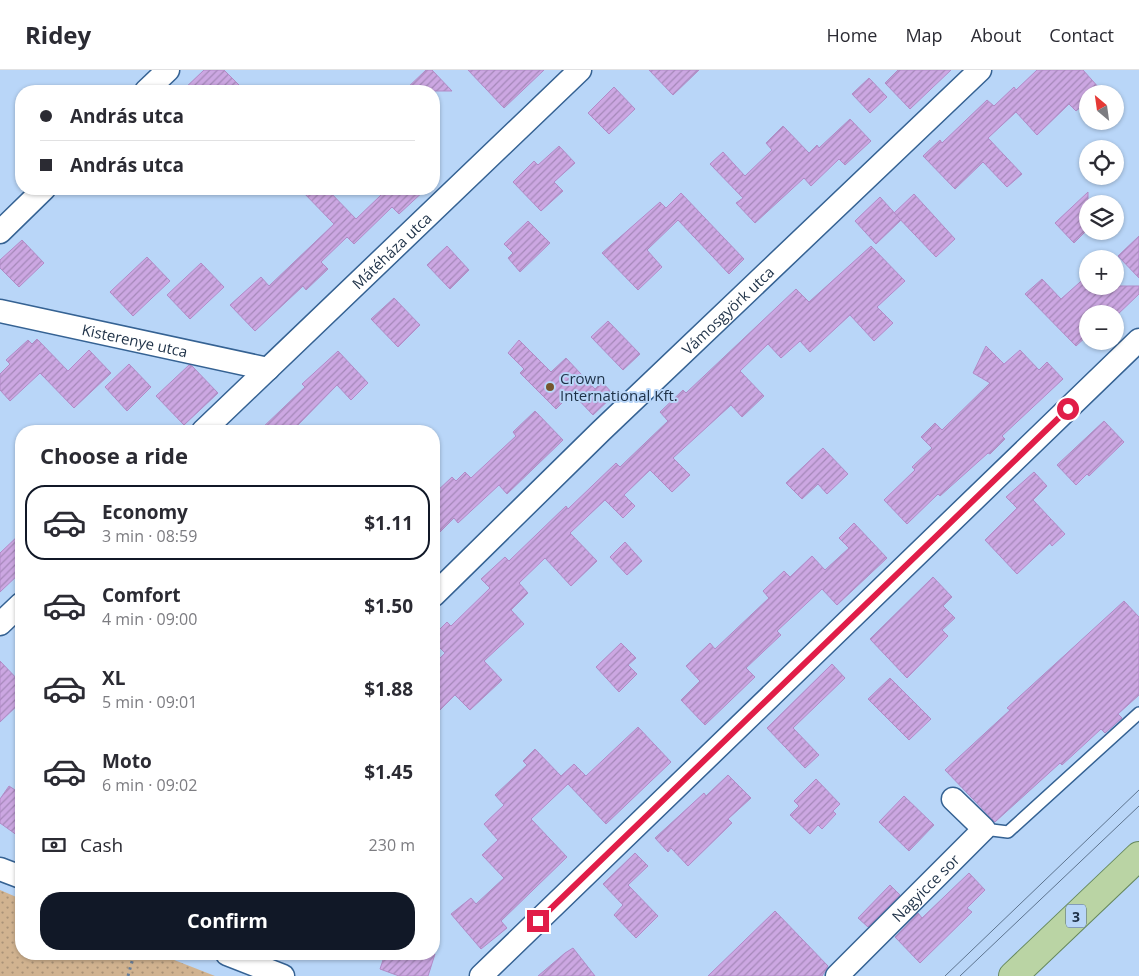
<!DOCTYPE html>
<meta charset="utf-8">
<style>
body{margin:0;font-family:"Open Sans",sans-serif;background:#f7f7f7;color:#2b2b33;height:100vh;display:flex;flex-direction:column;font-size:19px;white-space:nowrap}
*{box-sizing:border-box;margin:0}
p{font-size:16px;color:#7c7c81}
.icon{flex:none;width:28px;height:28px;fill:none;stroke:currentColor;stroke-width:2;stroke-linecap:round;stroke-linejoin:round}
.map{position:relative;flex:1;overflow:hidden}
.sheet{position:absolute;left:15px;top:355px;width:425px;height:535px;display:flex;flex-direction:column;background:#fff;border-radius:20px;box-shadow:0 1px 4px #0004}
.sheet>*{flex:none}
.banner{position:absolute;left:15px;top:15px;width:425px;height:110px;border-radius:20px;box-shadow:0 1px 4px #0004;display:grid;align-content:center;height:110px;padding:0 25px;background:#fff}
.needle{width:32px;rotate:331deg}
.tools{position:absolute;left:1079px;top:15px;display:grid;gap:10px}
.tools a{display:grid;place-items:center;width:45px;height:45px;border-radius:50%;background:#fff;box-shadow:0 1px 4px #0004;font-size:25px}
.end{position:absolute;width:22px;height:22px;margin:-11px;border:6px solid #e11d48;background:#fff;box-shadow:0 0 0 2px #fff}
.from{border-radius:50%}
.banner b{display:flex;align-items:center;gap:18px;height:48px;font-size:19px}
.banner b+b{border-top:1px solid #e1e1e2}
.banner i{width:12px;height:12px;background:#2b2b33}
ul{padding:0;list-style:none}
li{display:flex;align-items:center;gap:15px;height:75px;margin:0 10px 8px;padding:0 15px;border:2px solid transparent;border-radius:20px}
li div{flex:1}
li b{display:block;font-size:19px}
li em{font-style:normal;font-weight:700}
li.current{border-color:#111827}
li>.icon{width:45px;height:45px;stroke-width:1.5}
h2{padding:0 25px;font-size:22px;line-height:60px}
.pay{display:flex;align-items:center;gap:12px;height:55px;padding:0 25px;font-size:19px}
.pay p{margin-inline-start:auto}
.primary-button{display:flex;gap:10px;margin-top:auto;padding:10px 25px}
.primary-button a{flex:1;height:58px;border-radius:20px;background:#111827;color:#fff;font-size:20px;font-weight:700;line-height:58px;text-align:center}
header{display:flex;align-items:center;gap:30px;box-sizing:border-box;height:70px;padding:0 25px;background:#fff;border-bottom:1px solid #e1e1e2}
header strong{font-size:24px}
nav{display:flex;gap:28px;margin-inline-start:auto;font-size:18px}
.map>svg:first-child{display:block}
.park{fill:url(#park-dots)}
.building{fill:url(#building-hatch);stroke:#b18bc7}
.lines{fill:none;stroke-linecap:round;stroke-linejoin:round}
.lane-casing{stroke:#356293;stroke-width:14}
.street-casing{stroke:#356293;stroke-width:25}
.primary-casing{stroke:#65885c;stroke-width:30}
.path{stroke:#677e9a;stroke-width:3;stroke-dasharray:2.5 4;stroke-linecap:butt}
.lane{stroke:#fff;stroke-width:11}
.street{stroke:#fff;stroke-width:22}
.primary{stroke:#bad4a4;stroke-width:28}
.tram{stroke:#5d748f;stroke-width:1}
.route{stroke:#e11d48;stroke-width:6}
.poi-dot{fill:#76562c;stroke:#b9d6f8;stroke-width:2}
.labels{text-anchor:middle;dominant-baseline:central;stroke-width:4;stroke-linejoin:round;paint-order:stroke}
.shield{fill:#b9d6f8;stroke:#4c627b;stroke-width:1}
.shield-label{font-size:14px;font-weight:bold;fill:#1d3046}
.street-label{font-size:15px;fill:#1d3046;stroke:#b9d6f8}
.poi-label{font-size:15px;fill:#1d3046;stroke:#b9d6f8;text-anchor:start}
</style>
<header>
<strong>Ridey</strong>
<nav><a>Home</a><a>Map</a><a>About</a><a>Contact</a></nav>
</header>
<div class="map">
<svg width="1139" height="906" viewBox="0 0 1139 906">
<defs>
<pattern id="park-dots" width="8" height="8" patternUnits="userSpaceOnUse" patternTransform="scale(1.25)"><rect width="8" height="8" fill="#d1b390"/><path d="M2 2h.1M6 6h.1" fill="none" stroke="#a99277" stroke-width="1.8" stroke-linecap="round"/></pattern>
<pattern id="building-hatch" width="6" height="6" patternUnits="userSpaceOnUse" patternTransform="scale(1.25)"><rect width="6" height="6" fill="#cca7e2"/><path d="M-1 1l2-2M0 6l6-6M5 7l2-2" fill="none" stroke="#a588b9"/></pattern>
</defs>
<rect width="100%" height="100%" fill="#b9d6f8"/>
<polygon class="park" points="0,820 21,829 21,884 159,884 215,906 0,906"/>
<g class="building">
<polygon points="204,0 224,0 245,21 182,21"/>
<polygon points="426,0 432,0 452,21 404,21"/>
<polygon points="468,0 544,0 504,38"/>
<polygon points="649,0 699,0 673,25"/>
<polygon points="898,0 951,0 910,39 885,13"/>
<polygon points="1037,0 1083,0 1100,19 1095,24 1088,24 1088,31 1076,41 1069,34 1037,65 1016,42 988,68 1022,104 1007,117 983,92 955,119 923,86 940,70 942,73 987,30 994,36 1014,17 1016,20"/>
<polygon points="869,8 887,27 870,43 852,24"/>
<polygon points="614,17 635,39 609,64 588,43"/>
<polygon points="850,49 871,71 845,95 839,89 811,116 804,108 755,153 736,133 743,128 710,94 723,82 745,106 772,80 766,73 783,56 809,83 817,75 819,78"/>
<polygon points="559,76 575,93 554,112 563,121 541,141 513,112 534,91 538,95"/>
<polygon points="300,119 327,119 356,149 381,125 375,119 426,119 399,144 392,137 354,174 347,167 321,192 328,199 306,220 303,216 255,261 230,235 261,207 269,216 334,154"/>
<polygon points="1088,122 1088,159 1074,173 1055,153"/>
<polygon points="681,123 744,189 729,204 678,150 647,180 662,197 638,220 602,183 660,132 666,138"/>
<polygon points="914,124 955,169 936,187 894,143"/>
<polygon points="880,127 901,150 876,174 855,151"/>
<polygon points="528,151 550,173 520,202 508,188 513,183 504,174"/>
<polygon points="1139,166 1139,208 1118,186"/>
<polygon points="22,170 44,193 19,217 0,198 0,190"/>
<polygon points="447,176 469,200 450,219 427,195"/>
<polygon points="871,176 905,211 877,237 893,253 874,271 850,245 810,282 800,271 781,288 768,274 740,301 764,326 742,347 731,335 673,388 690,405 672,422 650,400 624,425 635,436 623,448 605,430 570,463 597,491 571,516 545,488 519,513 528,523 511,540 524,554 484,591 502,610 470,640 455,625 434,646 434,594 445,583 434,572 434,565 447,552 451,556 490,518 481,509 505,487 509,491 566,436 568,439 616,393 620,397 668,351 660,342 683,320 686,323 796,219 809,232"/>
<polygon points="147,187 170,211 133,246 110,222"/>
<polygon points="201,193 224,217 190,249 167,225"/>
<polygon points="1088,205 1088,216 1139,216 1139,224 1115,247 1115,239 1110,244 1088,244 1088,265 1076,276 1025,224 1042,209 1061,229"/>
<polygon points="394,228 420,255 398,277 371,249"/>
<polygon points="608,251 640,284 623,300 591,267"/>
<polygon points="37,269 68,301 89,280 111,303 74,338 40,303 10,331 0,320 0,304 10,294 6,290 28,270 32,274"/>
<polygon points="519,270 551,302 566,288 595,319 602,312 614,325 593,345 572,323 556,339 520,303 524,299 508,283"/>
<polygon points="986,276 1004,294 1020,280 1039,300 1047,292 1063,309 1002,366 1005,369 990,384 988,383 940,426 938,424 907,454 884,430 915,400 912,397 932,378 921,367 935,353 942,360 990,313 973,303"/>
<polygon points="338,281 368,313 351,330 337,315 292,361 259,361 305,317 302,314"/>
<polygon points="129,294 151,317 127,341 105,317"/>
<polygon points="189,295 192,296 218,323 184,355 156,326"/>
<polygon points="535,341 563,370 507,424 499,415 458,453 454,448 434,468 434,424 452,407 456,411 465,402 471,408 516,366 513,362"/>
<polygon points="1104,351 1124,372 1089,406 1087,404 1076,415 1057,395"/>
<polygon points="823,378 848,404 827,424 818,414 802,429 786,413"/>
<polygon points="1034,402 1047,416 1033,430 1065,464 1052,476 1050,473 1017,504 985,470 1017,438 1006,427"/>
<polygon points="854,453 887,488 837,535 822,519 777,561 781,565 746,598 755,607 705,655 681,630 700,611 686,596 710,573 715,579 769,528 763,521 784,501 790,507 812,486 825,500 849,478 839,468"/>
<polygon points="21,463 21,502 0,522 0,483"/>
<polygon points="625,472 642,491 627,505 610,487"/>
<polygon points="933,507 952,527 943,536 955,548 942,560 948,566 907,608 870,569"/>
<polygon points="1124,531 1139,547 1139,625 1118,644 1122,648 1105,663 1101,659 1062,695 1060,693 995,752 945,700 1010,640 1007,638"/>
<polygon points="621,573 636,588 628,595 637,604 619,622 596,597"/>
<polygon points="0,591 21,613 21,632 0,652"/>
<polygon points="832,594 845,608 793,658 819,685 805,698 767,658"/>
<polygon points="890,608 931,649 909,670 868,629"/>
<polygon points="638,657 671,692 606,754 568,714 531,749 567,787 501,851 507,858 481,879 451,844 471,828 476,834 504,808 482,785 498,770 484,754 504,735 495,725 527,695 523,691 535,679 561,706 574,694 586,706"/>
<polygon points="728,705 751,728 728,749 732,753 688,796 671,778 668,782 655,768 704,723 706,726"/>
<polygon points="816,709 840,734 833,741 836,744 822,759 818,755 810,764 790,745 799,736 794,731"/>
<polygon points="9,716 21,724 21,768 0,753 0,729"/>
<polygon points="904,726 934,755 909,781 879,752"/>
<polygon points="635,783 648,796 628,815 658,846 636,868 614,845 623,835 603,814"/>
<polygon points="969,803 985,820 967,838 972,842 920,893 895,867 918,843 922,848"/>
<polygon points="890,815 900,825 868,857 858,848"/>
<polygon points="775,841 828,896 824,903 822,906 708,906"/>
<polygon points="573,878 595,906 538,906 565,883"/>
<polygon points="385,884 435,884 428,906 399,906 380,899"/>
</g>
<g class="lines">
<g class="lane-casing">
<polyline id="lane" points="984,759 1008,762 1139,643"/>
</g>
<g class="street-casing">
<g id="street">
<polyline points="146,21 168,0"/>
<polyline points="0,162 44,119"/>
<path id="s1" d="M0,241l268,58"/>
<path id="s2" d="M203,361l377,-361"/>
<path id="s3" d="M434,525l167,-164 379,-361"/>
<polyline points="0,554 21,534"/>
<polyline points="0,799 21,807"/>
<polyline points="227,884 283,906"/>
<polyline points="481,906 1139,270"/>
<path id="s4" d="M837,906l147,-147 -31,-30"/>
</g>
</g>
<g class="primary-casing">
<polyline id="primary" points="1013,906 1139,786"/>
</g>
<polyline class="path" points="128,906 134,884"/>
<use href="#lane" class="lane"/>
<use href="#street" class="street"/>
<use href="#primary" class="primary"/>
<g class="tram">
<polyline points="945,906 1139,720"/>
<polyline points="960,906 1139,736"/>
</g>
</g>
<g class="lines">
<polyline class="route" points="538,851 1068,339"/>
</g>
<circle class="poi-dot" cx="550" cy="317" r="5"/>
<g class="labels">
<rect class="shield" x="1066" y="834.5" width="20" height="23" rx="4"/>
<g class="shield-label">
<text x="1076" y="846">3</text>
</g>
<g class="street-label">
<text stroke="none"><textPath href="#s2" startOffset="261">Mátéháza utca</textPath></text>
<text stroke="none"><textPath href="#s3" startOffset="409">Vámosgyörk utca</textPath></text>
<text stroke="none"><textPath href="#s1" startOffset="138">Kisterenye utca</textPath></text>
<text stroke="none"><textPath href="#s4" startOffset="125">Nagyicce sor</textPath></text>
</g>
<g class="poi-label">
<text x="560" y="308">Crown<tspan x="560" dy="17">International Kft.</tspan></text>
</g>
</g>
</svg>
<div class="tools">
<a><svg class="needle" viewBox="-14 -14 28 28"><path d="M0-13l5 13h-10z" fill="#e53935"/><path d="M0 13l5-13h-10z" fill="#7c7c81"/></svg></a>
<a><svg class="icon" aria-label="locate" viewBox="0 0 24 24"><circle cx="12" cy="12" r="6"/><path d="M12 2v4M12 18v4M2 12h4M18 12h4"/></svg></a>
<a><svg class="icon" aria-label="layers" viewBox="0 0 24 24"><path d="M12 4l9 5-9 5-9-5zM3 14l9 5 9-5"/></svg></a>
<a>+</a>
<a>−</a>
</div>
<i class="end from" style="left:1068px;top:339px"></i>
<i class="end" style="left:538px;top:851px"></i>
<div class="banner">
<b><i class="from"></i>András utca</b>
<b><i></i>András utca</b>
</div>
<section class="sheet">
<h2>Choose a ride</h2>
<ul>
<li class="current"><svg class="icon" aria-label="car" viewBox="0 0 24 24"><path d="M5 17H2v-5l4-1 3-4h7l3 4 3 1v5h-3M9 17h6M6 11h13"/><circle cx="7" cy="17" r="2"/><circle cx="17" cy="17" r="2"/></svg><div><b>Economy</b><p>3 min · 08:59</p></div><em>$1.11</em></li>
<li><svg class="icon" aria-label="car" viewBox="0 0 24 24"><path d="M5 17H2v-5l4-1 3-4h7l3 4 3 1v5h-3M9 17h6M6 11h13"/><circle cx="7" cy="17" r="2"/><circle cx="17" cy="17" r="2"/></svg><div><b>Comfort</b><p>4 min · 09:00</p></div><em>$1.50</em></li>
<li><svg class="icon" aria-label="car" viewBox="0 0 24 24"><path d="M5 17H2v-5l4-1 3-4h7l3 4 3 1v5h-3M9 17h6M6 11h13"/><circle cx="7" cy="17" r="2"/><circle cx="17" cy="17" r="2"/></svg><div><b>XL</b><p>5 min · 09:01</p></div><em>$1.88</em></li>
<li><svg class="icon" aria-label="car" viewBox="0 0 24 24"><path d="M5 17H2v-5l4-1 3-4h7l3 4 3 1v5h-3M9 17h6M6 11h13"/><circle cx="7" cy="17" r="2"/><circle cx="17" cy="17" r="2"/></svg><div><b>Moto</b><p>6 min · 09:02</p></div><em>$1.45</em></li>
</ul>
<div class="pay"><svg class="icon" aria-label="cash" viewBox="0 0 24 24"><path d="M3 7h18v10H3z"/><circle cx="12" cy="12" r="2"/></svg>Cash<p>230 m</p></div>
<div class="primary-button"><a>Confirm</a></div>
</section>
</div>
